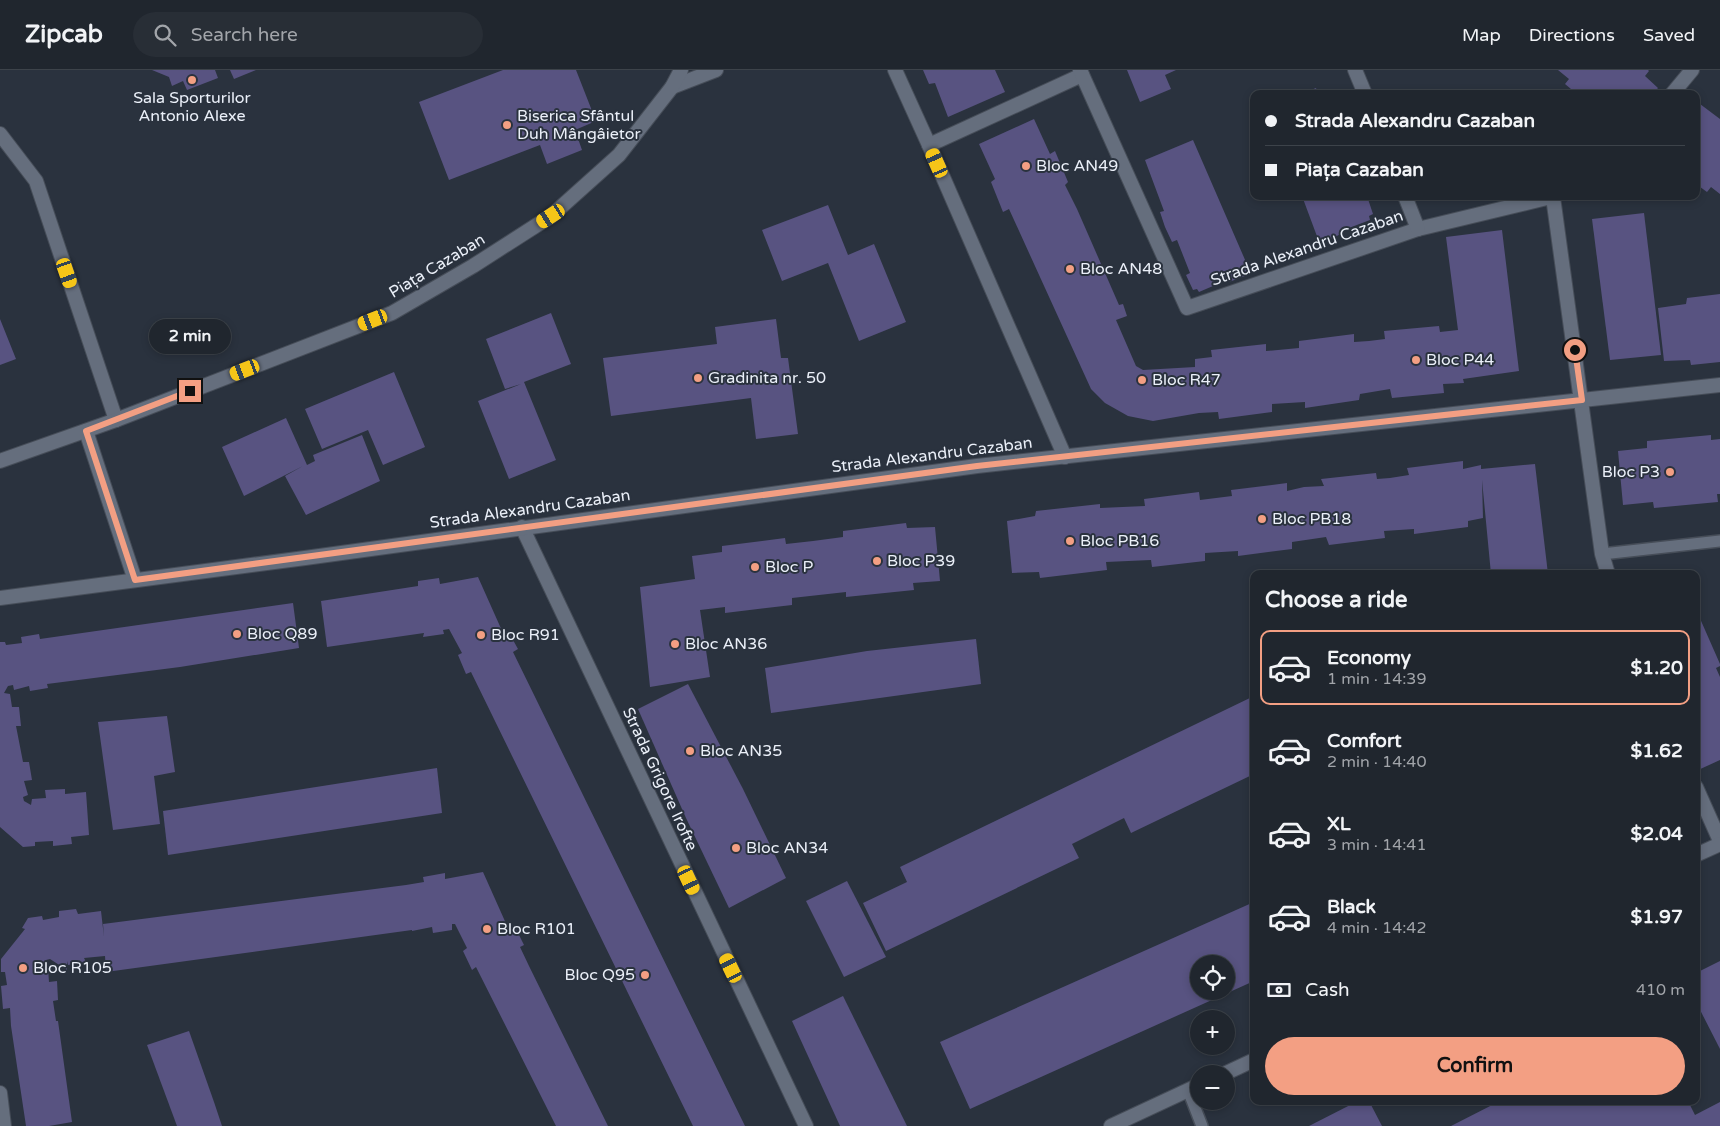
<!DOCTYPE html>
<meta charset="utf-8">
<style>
body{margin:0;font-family:"Varela Round",sans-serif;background:#282e36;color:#f1f3f6;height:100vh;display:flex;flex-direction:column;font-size:19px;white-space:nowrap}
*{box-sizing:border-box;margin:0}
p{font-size:16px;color:#a2a5aa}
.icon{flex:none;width:28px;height:28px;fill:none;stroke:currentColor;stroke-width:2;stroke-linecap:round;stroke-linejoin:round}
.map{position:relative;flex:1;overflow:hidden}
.sheet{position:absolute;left:1250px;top:500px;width:450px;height:535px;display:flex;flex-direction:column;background:#20262e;border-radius:10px;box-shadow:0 2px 8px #0003,0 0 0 1px #3d434a}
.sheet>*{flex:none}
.guide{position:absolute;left:1250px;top:20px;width:450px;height:110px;border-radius:10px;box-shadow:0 2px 8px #0003,0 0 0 1px #3d434a;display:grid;align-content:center;height:110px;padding:0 15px;background:#20262e}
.controls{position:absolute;left:1190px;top:885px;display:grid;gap:10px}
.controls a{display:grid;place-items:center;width:45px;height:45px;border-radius:50%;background:#20262e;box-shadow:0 2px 8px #0003,0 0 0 1px #3d434a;font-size:25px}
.end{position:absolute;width:22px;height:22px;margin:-11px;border:6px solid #f39f83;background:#111;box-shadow:0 0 0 2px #111}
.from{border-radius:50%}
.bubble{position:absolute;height:35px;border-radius:18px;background:#20262e;box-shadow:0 2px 8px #0003,0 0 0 1px #3d434a;font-size:16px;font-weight:700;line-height:35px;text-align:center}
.car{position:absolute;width:15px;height:30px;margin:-15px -8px;border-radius:6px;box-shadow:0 0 4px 1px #0007;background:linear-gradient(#f5c518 24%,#345 0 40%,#f5c518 0 76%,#345 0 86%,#f5c518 0)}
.guide b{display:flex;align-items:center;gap:18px;height:48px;font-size:19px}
.guide b+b{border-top:1px solid #3d434a}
.guide i{width:12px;height:12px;background:#f1f3f6}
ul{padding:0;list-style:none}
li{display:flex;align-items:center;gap:15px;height:75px;margin:0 10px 8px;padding:0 5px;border:2px solid transparent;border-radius:10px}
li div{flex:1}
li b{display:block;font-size:19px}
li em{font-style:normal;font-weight:700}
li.selected{border-color:#f39f83}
li>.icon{width:45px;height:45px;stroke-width:1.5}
h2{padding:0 15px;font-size:22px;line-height:60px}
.pay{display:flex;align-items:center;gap:12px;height:55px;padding:0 15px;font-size:19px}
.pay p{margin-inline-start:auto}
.button{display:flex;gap:10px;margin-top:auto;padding:10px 15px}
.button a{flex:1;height:58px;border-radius:30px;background:#f39f83;color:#111;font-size:20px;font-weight:700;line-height:58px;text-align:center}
header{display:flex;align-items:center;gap:30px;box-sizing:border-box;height:70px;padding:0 25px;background:#20262e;border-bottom:1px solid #3d434a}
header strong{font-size:24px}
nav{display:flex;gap:28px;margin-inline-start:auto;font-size:18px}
.search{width:350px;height:45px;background:#282e36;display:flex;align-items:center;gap:12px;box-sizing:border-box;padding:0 18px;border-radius:28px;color:#a2a5aa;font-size:19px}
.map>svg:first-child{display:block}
.building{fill:#585381;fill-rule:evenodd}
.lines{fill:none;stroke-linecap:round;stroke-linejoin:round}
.service-casing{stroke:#464d58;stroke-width:14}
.pedestrian-casing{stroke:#464d58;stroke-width:16}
.minor-casing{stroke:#464d58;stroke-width:16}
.tertiary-casing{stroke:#464d58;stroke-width:16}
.service{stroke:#656e7d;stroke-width:11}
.pedestrian{stroke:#656e7d;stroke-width:14}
.minor{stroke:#656e7d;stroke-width:14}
.tertiary{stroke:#656e7d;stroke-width:14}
.route{stroke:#f39f83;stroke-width:6}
.poi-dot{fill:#f39f83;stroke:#2a323e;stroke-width:2}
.labels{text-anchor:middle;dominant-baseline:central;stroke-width:4;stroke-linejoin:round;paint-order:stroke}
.poi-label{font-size:16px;fill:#ebf0f9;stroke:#2a323e;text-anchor:start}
.street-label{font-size:16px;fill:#ebf0f9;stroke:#2a323e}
</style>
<header>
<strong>Zipcab</strong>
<div class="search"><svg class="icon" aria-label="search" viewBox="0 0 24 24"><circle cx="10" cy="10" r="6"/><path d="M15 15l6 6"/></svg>Search here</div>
<nav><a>Map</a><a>Directions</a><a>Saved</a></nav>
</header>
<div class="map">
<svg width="1720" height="1056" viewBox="0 0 1720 1056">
<rect width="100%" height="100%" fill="#2a323e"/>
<g class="building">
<polygon points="152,0 215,0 218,8 187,20 183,11 172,16 169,7"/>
<polygon points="230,0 256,0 234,9"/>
<polygon points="503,0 576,0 596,51 575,60 582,80 547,94 540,75 449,110 419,32"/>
<polygon points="923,0 995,0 1005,22 948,47 935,13 929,14"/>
<polygon points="1127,0 1176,0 1165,5 1171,19 1140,32"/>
<polygon points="1558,0 1648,0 1649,1 1645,6 1658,18 1653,24 1577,24 1565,14 1569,9"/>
<polygon points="1316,18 1317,21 1323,19 1325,24 1301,24"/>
<polygon points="1700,34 1720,49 1720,124 1711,117 1707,122 1696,114 1696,39"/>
<polygon points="1034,49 1050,84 1055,81 1068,112 1065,115 1077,139 1119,235 1123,234 1127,246 1116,250 1136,296 1143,300 1195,297 1195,289 1212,287 1211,280 1266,274 1266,281 1299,278 1299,271 1354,264 1354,272 1369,271 1385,269 1384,261 1439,256 1440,262 1458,260 1446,167 1502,160 1519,301 1463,309 1464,313 1443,314 1444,323 1392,328 1390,319 1360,324 1359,330 1305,338 1305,332 1272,334 1272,342 1219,349 1218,342 1199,343 1153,351 1128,346 1105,333 1091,319 1009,139 1003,142 991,112 995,109 979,74"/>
<polygon points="1193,70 1249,199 1245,206 1229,212 1227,210 1199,222 1197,219 1193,220 1186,205 1190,203 1177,170 1172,172 1165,157 1160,142 1164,141 1145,90"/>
<polygon points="1302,126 1361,126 1363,131 1368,129 1373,144 1369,146 1370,150 1341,161 1341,164 1326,171 1318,169"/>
<polygon points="828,135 848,185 874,174 906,252 859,271 828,193 782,211 762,160"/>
<polygon points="1644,143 1661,285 1610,290 1592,149"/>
<polygon points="1720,224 1720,292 1691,295 1690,290 1664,291 1658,238 1686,234 1687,228"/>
<polygon points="551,243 571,294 524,312 556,390 509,409 478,331 521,314 505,319 486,269"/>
<polygon points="0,249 16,289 0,295"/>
<polygon points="776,249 781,288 788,288 798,364 756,369 751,328 611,346 603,288 717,274 715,257"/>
<polygon points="394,302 425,377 383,395 368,360 322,379 305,339"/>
<polygon points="286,348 307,395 315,391 313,385 362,365 380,411 306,445 285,406 303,396 244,426 222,377"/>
<polygon points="1711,365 1711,370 1720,369 1720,424 1717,424 1718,432 1654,438 1653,432 1623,435 1618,381 1647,378 1647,371"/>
<polygon points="1463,391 1463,399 1481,395 1481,399 1535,394 1548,504 1491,504 1482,410 1483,448 1468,451 1468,457 1414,464 1414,459 1384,461 1385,468 1329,475 1326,467 1292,472 1292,479 1238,486 1238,481 1205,483 1205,491 1152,497 1151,490 1106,492 1107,500 1040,508 1039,502 1012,503 1007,451 1035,446 1036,441 1100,434 1100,438 1145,436 1144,429 1199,422 1200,430 1232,426 1231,420 1287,413 1287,421 1304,417 1324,416 1321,409 1376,403 1377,409 1390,408 1409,405 1407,398"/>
<polygon points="906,453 907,458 935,457 940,511 913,513 914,520 846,527 846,522 792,528 792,535 725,543 725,537 700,540 710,607 650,617 640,517 695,509 692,486 722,482 722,476 785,468 786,474 813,471 843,467 843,461"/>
<polygon points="478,507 503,563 508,561 518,579 513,582 745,1056 693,1056 471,602 466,604 458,585 462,583 449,559 443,560 444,564 423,567 424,563 327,577 321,531 418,516 418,511 439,508 440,514"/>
<polygon points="293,533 299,578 180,597 47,614 48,618 30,621 29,616 14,620 13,615 8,616 4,623 10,624 12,637 19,637 21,656 16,656 23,692 29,692 32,710 24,711 28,725 23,727 24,731 31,735 32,729 46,728 45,720 65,719 65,724 86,722 89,765 71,767 72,774 53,776 53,771 35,772 35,776 23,777 0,757 0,572 5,572 6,575 22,573 21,567 39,564 40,569"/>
<polygon points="1698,544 1720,594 1720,596 1716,598 1720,607 1720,690 1696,701 1696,545"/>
<polygon points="976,569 981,614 771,643 765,598 867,581"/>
<polygon points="688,614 743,719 786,808 729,838 686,748 638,639"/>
<polygon points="1254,626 1254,704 1131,763 1124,748 1072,774 1079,788 886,881 863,833 907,812 900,797"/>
<polygon points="167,646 175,702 154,706 160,754 113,760 98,652"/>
<polygon points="437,698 442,743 168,785 163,741"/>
<polygon points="483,802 508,858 514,855 524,875 520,877 529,896 608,1056 556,1056 476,897 472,900 463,881 467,878 455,854 452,854 452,860 433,863 432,857 412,861 412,860 106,902 105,886 84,888 86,892 68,895 67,891 67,900 50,889 46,890 41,897 48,898 49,912 57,911 58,930 53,931 56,951 58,951 72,1052 49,1056 26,1056 11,956 10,938 3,939 1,916 7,915 5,902 1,902 1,889 25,859 22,858 28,848 42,846 43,850 59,847 59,841 76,839 78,844 101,841 104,867 103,854 406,815 424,812 423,807 445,803 445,809"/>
<polygon points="847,811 886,887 844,907 806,831"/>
<path d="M1254,832v79l-284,128 -30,-67zM1199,894h27v27h-27z"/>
<polygon points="1720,891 1720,979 1696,932 1696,903"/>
<polygon points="843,926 907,1056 840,1056 792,951"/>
<polygon points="189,961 214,1032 222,1056 177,1056 147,975"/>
<polygon points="1358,1031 1369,1031 1382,1056 1309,1056"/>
<polygon points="1500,1031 1688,1031 1695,1045 1720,1032 1720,1056 1451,1056"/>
</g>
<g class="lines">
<g class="service-casing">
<g id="service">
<polyline points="1602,484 1720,471"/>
<polyline points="1188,1020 1202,1056"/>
</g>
</g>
<g class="pedestrian-casing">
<polyline id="pedestrian" points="929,75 1082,5"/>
</g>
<g class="minor-casing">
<g id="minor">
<polyline points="895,0 929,75 1065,387"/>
<polyline points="1080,0 1187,238 1418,159 1555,126"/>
<polyline points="1355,0 1365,24"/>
<polyline points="672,17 716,0"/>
<polyline points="1672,24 1692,0"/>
<polyline points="0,64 36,111 116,350"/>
<polyline points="1405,126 1418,159"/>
<polyline points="1553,127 1602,484 1608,504"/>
<polyline points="86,361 135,510"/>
<polyline points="0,391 116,350 392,243 473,196 551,146 619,85 672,17 681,0"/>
<polyline points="522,457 806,1056"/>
<polyline points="1696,717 1720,771"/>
<polyline points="0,1023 4,1056"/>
</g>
</g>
<g class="tertiary-casing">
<g id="tertiary">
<polyline points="0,528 305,488 977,396 1720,315"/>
<polyline points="1696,785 1720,774"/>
<polyline points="1224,1004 1254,990"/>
<polyline points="1111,1056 1199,1015"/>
</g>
</g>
<use href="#service" class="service"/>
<use href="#pedestrian" class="pedestrian"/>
<use href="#minor" class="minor"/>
<use href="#tertiary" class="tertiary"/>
</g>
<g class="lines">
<polyline class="route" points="190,321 86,361 135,510 977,396 1582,330 1575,280"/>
</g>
<g class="poi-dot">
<circle cx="192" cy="10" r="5"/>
<circle cx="507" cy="55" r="5"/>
<circle cx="1026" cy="96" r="5"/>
<circle cx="1070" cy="199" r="5"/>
<circle cx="1416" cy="290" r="5"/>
<circle cx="698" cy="308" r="5"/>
<circle cx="1142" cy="310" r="5"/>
<circle cx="1670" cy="402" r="5"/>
<circle cx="1262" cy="449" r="5"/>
<circle cx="1070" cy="471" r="5"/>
<circle cx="877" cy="491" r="5"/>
<circle cx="755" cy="497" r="5"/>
<circle cx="237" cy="564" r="5"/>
<circle cx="481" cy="565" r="5"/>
<circle cx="675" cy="574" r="5"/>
<circle cx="690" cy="681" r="5"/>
<circle cx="736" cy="778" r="5"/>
<circle cx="487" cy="859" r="5"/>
<circle cx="23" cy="898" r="5"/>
<circle cx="645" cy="905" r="5"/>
</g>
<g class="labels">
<g class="poi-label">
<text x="192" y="28" text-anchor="middle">Sala Sporturilor<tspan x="192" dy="18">Antonio Alexe</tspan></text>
<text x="517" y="46">Biserica Sfântul<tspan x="517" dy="18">Duh Mângâietor</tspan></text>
<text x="1036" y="96">Bloc AN49</text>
<text x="1080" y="199">Bloc AN48</text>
<text x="1426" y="290">Bloc P44</text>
<text x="708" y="308">Gradinita nr. 50</text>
<text x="1152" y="310">Bloc R47</text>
<text x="1660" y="402" text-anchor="end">Bloc P3</text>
<text x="1272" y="449">Bloc PB18</text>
<text x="1080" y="471">Bloc PB16</text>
<text x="887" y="491">Bloc P39</text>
<text x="765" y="497">Bloc P</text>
<text x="247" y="564">Bloc Q89</text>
<text x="491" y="565">Bloc R91</text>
<text x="685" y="574">Bloc AN36</text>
<text x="700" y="681">Bloc AN35</text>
<text x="746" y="778">Bloc AN34</text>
<text x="497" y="859">Bloc R101</text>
<text x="33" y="898">Bloc R105</text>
<text x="635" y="905" text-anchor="end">Bloc Q95</text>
</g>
<g class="street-label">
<text transform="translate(1307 178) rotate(-19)">Strada Alexandru Cazaban</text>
<text transform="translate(437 196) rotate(-31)">Piața Cazaban</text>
<text transform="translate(932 385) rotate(-7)">Strada Alexandru Cazaban</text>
<text transform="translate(530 439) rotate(-8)">Strada Alexandru Cazaban</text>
<text transform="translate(660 709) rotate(65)">Strada Grigore Irofte</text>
</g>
</g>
</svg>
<div class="controls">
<a><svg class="icon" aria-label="locate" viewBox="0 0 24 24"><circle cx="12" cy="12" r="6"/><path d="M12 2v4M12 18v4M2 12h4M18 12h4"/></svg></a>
<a>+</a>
<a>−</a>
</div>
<i class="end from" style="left:1575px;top:280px"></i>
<i class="end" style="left:190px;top:321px"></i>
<div class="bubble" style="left:149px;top:249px;width:82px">2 min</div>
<i class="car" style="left:937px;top:93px;rotate:336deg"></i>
<i class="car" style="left:551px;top:146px;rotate:237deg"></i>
<i class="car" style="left:67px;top:203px;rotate:161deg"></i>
<i class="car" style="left:373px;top:250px;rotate:249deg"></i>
<i class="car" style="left:245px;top:300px;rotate:249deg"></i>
<i class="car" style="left:689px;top:810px;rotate:155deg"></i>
<i class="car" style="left:731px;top:898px;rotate:334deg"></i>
<div class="guide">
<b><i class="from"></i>Strada Alexandru Cazaban</b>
<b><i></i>Piața Cazaban</b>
</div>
<section class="sheet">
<h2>Choose a ride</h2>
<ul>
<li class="selected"><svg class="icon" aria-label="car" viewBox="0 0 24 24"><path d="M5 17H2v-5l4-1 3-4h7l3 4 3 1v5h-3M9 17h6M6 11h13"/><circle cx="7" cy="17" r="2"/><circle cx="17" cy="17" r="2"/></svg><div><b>Economy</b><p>1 min · 14:39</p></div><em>$1.20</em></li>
<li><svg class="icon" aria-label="car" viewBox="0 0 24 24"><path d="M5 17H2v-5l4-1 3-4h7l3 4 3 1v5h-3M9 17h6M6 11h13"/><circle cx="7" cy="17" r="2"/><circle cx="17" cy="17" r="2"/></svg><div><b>Comfort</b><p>2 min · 14:40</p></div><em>$1.62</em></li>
<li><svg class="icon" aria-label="car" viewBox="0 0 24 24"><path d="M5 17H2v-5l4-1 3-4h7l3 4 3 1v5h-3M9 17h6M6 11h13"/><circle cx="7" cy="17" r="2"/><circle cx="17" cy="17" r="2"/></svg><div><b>XL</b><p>3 min · 14:41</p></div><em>$2.04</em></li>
<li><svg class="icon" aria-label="car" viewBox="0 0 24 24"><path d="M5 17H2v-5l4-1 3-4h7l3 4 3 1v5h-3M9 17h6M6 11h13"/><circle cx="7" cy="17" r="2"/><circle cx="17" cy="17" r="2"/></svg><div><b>Black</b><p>4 min · 14:42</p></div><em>$1.97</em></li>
</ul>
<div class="pay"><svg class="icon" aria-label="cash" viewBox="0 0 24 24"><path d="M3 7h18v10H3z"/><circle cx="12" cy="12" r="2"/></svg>Cash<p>410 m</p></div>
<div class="button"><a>Confirm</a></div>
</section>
</div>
